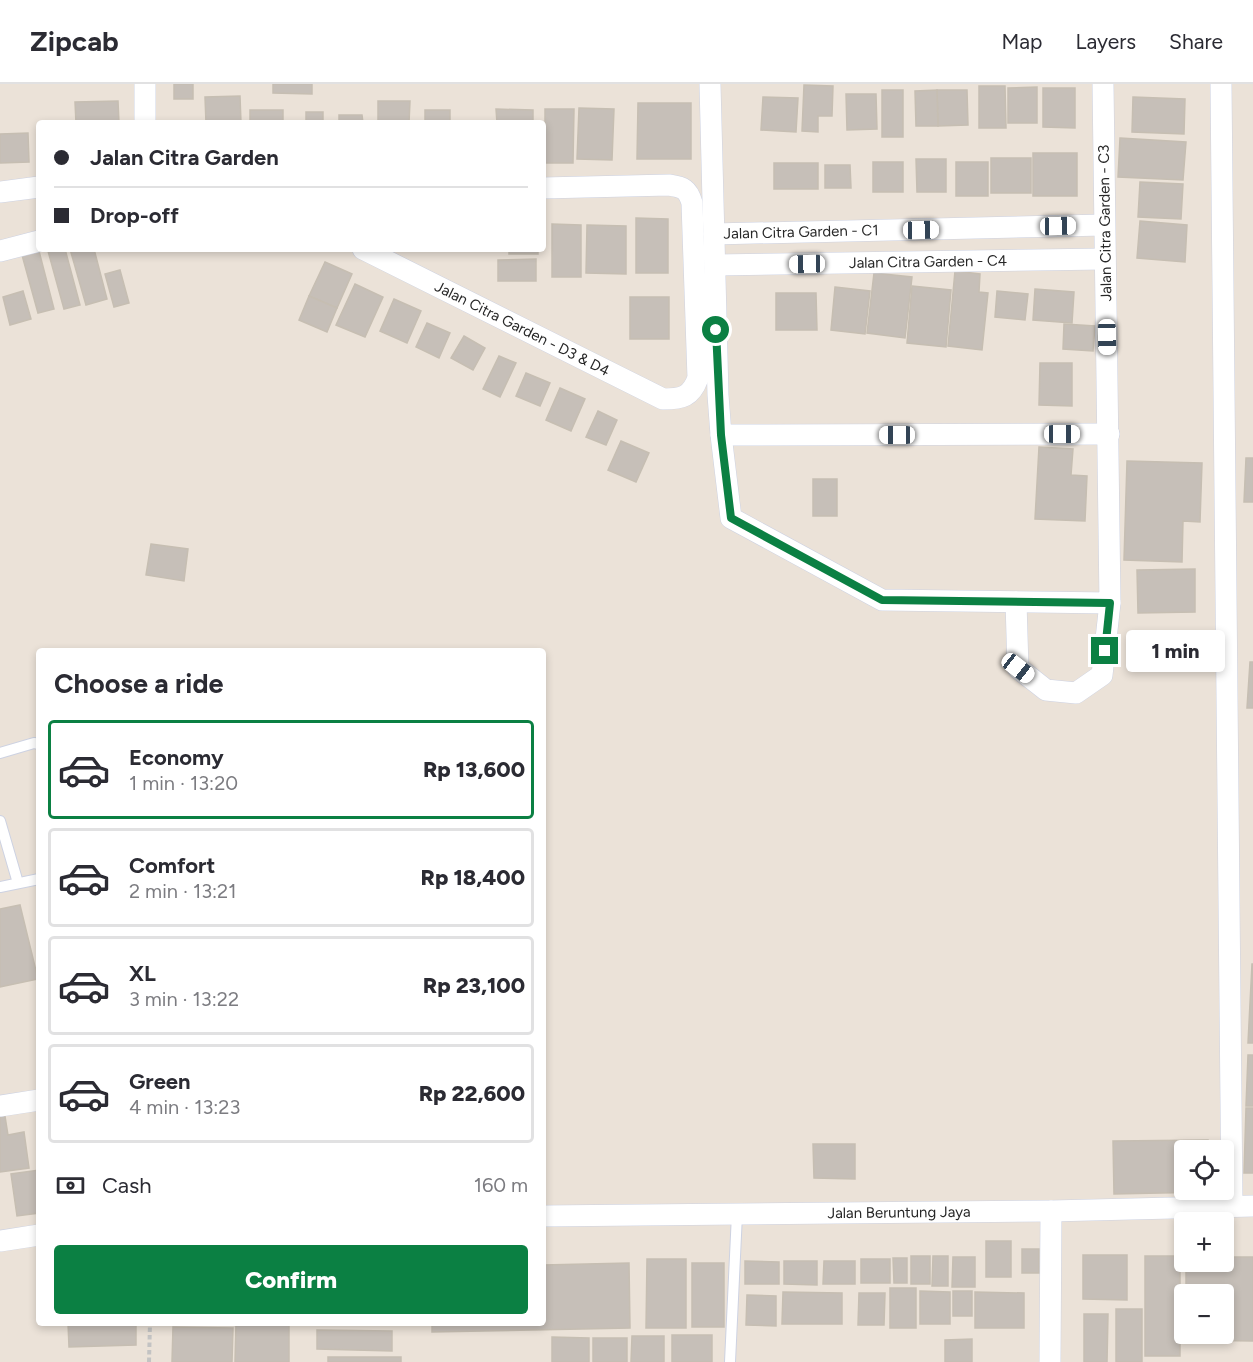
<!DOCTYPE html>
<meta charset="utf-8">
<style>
body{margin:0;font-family:Figtree,sans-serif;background:#f2f2f3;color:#2b2b33;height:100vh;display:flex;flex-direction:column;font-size:22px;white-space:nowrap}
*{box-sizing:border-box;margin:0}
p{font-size:20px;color:#7c7c81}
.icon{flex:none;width:33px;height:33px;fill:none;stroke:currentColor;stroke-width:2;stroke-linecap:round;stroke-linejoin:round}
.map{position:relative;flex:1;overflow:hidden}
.panel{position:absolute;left:36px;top:564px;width:510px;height:678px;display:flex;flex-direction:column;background:#fff;border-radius:6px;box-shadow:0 3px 9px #0003}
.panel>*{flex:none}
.hud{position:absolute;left:36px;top:36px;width:510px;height:132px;border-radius:6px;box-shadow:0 3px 9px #0003;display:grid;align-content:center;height:132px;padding:0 18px;background:#fff}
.fabs{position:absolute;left:1174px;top:1056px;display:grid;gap:12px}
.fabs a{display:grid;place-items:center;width:60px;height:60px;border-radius:6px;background:#fff;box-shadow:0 3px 9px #0003;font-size:30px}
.end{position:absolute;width:27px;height:27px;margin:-14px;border:8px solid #0b8043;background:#fff;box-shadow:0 0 0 3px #fff}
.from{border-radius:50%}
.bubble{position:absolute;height:42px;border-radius:6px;background:#fff;box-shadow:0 3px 9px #0003;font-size:20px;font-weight:800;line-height:42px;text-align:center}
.car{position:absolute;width:18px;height:36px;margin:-18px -9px;border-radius:8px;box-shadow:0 0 4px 2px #0007;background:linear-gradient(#fff 24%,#345 0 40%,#fff 0 76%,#345 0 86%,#fff 0)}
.hud b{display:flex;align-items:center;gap:21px;height:57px;font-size:22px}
.hud b+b{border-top:2px solid #e1e1e2}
.hud i{width:15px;height:15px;background:#2b2b33}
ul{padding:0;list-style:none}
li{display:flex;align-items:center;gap:18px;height:99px;margin:0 12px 9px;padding:0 6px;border:3px solid #e1e1e2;border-radius:6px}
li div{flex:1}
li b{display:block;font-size:22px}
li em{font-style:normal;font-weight:800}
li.active{border-color:#0b8043}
li>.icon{width:54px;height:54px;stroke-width:1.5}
h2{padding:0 18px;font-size:27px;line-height:72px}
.pay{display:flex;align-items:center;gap:15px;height:66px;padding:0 18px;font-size:22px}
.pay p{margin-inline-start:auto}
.button{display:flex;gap:12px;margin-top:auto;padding:12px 18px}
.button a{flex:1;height:69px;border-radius:6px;background:#0b8043;color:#fff;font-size:24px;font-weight:800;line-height:69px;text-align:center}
header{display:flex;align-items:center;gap:36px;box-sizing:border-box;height:84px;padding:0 30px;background:#fff;border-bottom:2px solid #e1e1e2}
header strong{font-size:28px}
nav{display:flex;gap:33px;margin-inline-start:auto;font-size:21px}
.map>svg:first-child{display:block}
.building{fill:#c6bfb8;stroke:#c6beb2;stroke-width:1.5}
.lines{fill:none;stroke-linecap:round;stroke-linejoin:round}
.lane-casing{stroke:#cdd2e2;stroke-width:12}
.street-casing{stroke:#cdd2e2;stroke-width:22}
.path{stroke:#c3c3c3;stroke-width:4;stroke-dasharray:4.5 3;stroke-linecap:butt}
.lane{stroke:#fff;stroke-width:10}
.street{stroke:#fff;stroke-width:21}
.route{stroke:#0b8043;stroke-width:8}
.labels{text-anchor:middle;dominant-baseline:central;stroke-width:4.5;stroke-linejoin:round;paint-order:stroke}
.street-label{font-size:15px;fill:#272727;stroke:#fff}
</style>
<header>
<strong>Zipcab</strong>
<nav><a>Map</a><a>Layers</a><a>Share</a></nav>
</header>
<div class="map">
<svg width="1253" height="1278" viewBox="0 0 1253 1278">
<rect width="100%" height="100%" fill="#ebe2d8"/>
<g class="building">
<rect x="174" y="0" width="19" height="15"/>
<polygon points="273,0 312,0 312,10 273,9"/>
<polygon points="804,1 833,2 832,32 818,32 818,48 802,47"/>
<polygon points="979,2 1005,2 1006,44 979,44"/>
<polygon points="1037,3 1037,39 1008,39 1008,4"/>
<polygon points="1043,4 1075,4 1075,44 1043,43"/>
<rect x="882" y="6" width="21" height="47"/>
<polygon points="937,6 967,6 968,41 938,42"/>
<polygon points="937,6 938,42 916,42 915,7"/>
<polygon points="846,10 876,10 877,45 847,46"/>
<polygon points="240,12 241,39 206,39 205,13"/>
<polygon points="763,13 798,14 796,48 761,46"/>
<polygon points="1133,13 1185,15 1184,50 1132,48"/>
<polygon points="118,17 119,39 76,39 75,18"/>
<polygon points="378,17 410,17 409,39 378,39"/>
<polygon points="638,19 691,19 691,75 637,75"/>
<polygon points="579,24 614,25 612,76 577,75"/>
<polygon points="496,25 533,26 533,39 497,39"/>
<polygon points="545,25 574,25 573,79 545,79"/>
<rect x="250" y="26" width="33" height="13"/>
<rect x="425" y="26" width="25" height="13"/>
<rect x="306" y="28" width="17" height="11"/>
<polygon points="339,31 362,31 363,39 339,39"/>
<polygon points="28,49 29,78 0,79 0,50"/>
<polygon points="1120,54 1186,58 1183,96 1118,93"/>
<rect x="1033" y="69" width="44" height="43"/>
<rect x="991" y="74" width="40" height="35"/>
<polygon points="916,75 946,75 946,108 917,108"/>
<rect x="873" y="78" width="30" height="30"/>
<rect x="956" y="78" width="32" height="34"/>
<rect x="774" y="79" width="44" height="26"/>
<polygon points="825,81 850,81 851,104 825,104"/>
<polygon points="1140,98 1183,100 1181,135 1138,133"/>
<polygon points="636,134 668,135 668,189 636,189"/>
<polygon points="1140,137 1187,141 1185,178 1137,174"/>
<polygon points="552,140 581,141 581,193 552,193"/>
<polygon points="587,141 626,142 626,190 586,189"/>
<polygon points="54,165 65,165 80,221 64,225 48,167"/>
<polygon points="70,165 94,165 107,215 86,221"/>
<rect x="509" y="165" width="29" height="5"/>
<polygon points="39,167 54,225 38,229 22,171"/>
<polygon points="536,175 536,197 498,197 498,176"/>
<polygon points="325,178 352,190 337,224 309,212"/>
<polygon points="120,186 129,219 114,223 105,190"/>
<polygon points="955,187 980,190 979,208 988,209 982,266 948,262"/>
<polygon points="874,189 912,193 905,254 867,249"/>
<polygon points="355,200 383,213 365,253 336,241"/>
<polygon points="912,202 951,206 946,263 907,259"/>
<polygon points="835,203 870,207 865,250 831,246"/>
<polygon points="1035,205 1074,208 1072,239 1033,236"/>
<polygon points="23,207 31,235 10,241 3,213"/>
<polygon points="997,207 1028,210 1025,236 995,233"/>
<polygon points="776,209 816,209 817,246 776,246"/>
<polygon points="309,212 337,224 327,248 299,236"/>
<rect x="630" y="213" width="39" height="42"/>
<polygon points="394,215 421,227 407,259 380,247"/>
<polygon points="427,239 450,249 439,274 416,263"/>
<polygon points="1064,240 1095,242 1093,267 1063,265"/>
<polygon points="464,252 485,264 473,286 451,274"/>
<polygon points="499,272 516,279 500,313 483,305"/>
<polygon points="1040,279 1072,279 1072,322 1039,321"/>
<polygon points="526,289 550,299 540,322 516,312"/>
<polygon points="560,304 585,315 571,347 546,336"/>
<polygon points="598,327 617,336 606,361 586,353"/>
<polygon points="621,357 649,369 636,398 608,386"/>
<polygon points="1039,363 1073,365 1071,391 1087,392 1085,437 1035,435"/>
<polygon points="1246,374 1253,374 1253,418 1244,418"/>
<polygon points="1127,377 1202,379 1200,438 1183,437 1182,478 1124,476"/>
<rect x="813" y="395" width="24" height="37"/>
<polygon points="151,460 188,465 184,497 146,491"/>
<polygon points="1195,485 1195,528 1138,529 1137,486"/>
<polygon points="1250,578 1253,578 1253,624 1247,624"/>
<polygon points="20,821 38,895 0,903 0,825"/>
<polygon points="1252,880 1253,880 1253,959 1248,959"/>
<polygon points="1248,971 1253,971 1253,1022 1246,1022"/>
<polygon points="1246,1024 1253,1024 1253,1089 1244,1089"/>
<polygon points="0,1026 4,1026 8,1051 24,1048 29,1084 0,1088"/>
<polygon points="1208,1056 1208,1066 1185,1066 1185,1106 1209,1106 1209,1108 1114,1110 1113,1057"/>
<polygon points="813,1060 855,1060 855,1095 814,1094"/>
<polygon points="39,1086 39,1129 17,1132 11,1090"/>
<rect x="986" y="1157" width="25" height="36"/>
<rect x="1022" y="1165" width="17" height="24"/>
<polygon points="1083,1171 1127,1171 1127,1216 1083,1215"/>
<rect x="911" y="1172" width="19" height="28"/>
<polygon points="933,1172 948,1172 948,1202 932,1202"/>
<rect x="1145" y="1172" width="35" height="100"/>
<polygon points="953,1173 975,1173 975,1203 952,1203"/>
<polygon points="1224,1173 1253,1173 1253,1257 1186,1256 1186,1250 1224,1250 1224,1210 1186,1210 1186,1178 1224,1178"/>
<polygon points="893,1174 907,1174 907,1199 894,1199"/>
<polygon points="647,1175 686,1175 686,1244 646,1244"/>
<rect x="861" y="1175" width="29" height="24"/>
<polygon points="745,1177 779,1178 779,1200 745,1200"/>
<polygon points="784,1177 817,1177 817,1201 784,1200"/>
<polygon points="824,1177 855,1177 855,1200 823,1200"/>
<polygon points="629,1179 630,1244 432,1248 432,1239 543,1239 543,1181"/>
<rect x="692" y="1179" width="32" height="64"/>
<rect x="890" y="1204" width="26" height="40"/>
<polygon points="920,1207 950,1208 950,1240 920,1240"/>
<rect x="953" y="1207" width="19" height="25"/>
<polygon points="783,1208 842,1209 842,1240 782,1240"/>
<polygon points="975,1208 1024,1209 1024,1244 975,1244"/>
<polygon points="859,1209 885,1209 884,1241 858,1241"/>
<polygon points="747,1211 776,1212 776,1242 746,1241"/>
<rect x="1116" y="1225" width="26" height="53"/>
<polygon points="1084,1230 1108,1230 1107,1278 1084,1278"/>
<polygon points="68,1239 136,1239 136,1261 69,1263"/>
<polygon points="236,1239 289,1239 289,1278 235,1278"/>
<polygon points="173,1243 233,1244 232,1278 172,1278"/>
<polygon points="317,1246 392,1247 392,1267 317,1265"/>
<rect x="672" y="1251" width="40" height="27"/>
<polygon points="632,1252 664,1252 664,1278 631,1278"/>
<polygon points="552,1253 589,1254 589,1278 552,1278"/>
<rect x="593" y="1254" width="34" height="24"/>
<polygon points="972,1255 972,1278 945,1278 945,1256"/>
<rect x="328" y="1273" width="73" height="5"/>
</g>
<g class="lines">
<g class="lane-casing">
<g id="lane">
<polyline points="0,669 34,659 39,660"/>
<polyline points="0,737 18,799"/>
<polyline points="0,803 39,795"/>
<polyline points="730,1278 737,1130"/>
</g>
</g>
<g class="street-casing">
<g id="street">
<polyline points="710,0 718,311 721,351 731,434 882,516 1110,519 1103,0"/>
<polyline points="1221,0 1232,1122"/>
<polyline points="145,39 145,0"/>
<polyline points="0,108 39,103"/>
<path id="s1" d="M714,150l390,-9"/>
<path id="s2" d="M363,165l300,150c19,0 28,-2 35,-21l-6,-175c-4,-14 -9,-16 -23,-18l-126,3"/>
<polyline points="0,167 39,157"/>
<path id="s3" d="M715,181l390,-6"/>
<polyline points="721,351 1109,350"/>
<polyline points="1016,518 1018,584 1046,606 1076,609 1102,591 1110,519"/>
<polyline points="0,1022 39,1016"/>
<path id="s4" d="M543,1132l508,-5 202,-5"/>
<polyline points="0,1157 39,1151"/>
<polyline points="1050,1278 1051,1127"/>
</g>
</g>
<polyline class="path" points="149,1278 150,1239"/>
<use href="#lane" class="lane"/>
<use href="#street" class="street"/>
</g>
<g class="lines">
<polyline class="route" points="716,246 721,351 731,434 882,516 1110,519 1105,567"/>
</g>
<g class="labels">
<g class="street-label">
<text transform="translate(1105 139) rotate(-91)">Jalan Citra Garden - C3</text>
<text stroke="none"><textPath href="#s1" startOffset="87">Jalan Citra Garden - C1</textPath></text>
<text stroke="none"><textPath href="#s3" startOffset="213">Jalan Citra Garden - C4</textPath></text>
<text stroke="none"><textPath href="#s2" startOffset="178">Jalan Citra Garden - D3 &amp; D4</textPath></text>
<text stroke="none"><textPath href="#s4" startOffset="356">Jalan Beruntung Jaya</textPath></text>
</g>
</g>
</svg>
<div class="fabs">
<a><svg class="icon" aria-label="locate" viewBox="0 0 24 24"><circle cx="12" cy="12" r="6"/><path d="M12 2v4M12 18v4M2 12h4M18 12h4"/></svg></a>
<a>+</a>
<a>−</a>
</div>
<i class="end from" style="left:716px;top:246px"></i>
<i class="end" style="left:1105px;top:567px"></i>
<div class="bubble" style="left:1126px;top:546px;width:99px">1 min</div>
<i class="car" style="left:1058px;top:142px;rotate:89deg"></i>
<i class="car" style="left:921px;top:146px;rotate:89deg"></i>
<i class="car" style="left:807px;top:180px;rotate:269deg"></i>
<i class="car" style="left:1107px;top:253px;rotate:179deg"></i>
<i class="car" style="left:1062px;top:350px;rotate:90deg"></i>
<i class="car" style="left:897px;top:351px;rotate:270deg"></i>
<i class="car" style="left:1018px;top:584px;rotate:128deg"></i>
<div class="hud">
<b><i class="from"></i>Jalan Citra Garden</b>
<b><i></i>Drop-off</b>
</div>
<section class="panel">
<h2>Choose a ride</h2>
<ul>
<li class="active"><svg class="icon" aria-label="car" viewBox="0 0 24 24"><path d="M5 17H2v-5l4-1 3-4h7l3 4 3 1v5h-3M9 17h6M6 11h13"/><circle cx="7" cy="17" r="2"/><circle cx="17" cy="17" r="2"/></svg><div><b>Economy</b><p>1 min · 13:20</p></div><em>Rp 13,600</em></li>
<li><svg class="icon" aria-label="car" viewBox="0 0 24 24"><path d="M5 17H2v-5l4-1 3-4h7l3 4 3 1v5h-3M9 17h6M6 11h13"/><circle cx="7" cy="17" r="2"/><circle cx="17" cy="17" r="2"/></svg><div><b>Comfort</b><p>2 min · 13:21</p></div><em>Rp 18,400</em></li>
<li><svg class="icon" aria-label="car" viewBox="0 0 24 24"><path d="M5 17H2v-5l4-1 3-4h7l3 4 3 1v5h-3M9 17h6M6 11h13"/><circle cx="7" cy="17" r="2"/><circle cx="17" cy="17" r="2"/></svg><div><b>XL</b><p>3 min · 13:22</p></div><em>Rp 23,100</em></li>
<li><svg class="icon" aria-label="car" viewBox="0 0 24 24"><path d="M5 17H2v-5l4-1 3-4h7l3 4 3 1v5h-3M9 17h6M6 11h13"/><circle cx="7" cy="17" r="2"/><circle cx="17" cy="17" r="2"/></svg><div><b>Green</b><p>4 min · 13:23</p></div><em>Rp 22,600</em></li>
</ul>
<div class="pay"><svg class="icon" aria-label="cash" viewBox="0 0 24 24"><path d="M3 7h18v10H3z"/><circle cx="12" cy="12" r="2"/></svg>Cash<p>160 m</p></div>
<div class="button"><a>Confirm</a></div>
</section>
</div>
